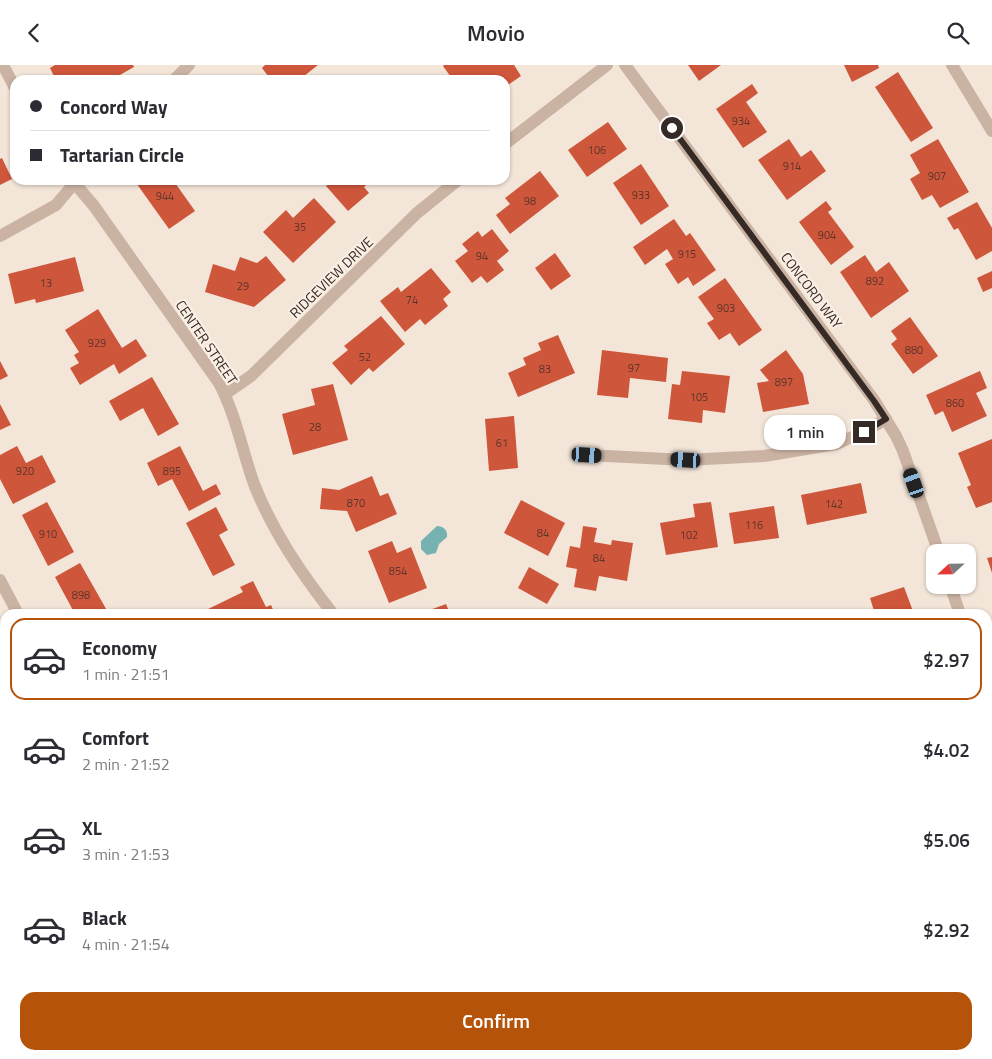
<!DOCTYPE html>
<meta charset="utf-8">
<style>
body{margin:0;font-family:"Titillium Web",sans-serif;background:#f2f2f3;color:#2b2b33;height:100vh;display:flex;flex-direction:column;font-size:19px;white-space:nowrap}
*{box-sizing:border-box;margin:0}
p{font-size:16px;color:#7c7c81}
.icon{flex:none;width:28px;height:28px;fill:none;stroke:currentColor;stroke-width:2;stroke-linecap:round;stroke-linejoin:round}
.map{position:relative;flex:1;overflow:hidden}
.sheet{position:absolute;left:0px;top:544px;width:992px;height:451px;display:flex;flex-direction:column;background:#fff;border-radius:15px 15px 0 0;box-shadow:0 1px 4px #0004}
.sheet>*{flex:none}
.guide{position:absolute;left:10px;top:10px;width:500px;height:110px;border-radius:15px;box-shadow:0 1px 4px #0004;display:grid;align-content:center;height:110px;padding:0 20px;background:#fff}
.needle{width:32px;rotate:248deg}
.fabs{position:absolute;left:926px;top:479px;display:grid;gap:10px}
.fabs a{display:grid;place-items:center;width:50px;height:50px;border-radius:10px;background:#fff;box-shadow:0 1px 4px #0004;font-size:25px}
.end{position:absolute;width:22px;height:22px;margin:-11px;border:6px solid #362a26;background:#fff;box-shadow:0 0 0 2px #fff}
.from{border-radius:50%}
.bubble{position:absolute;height:35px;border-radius:15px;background:#fff;box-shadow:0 1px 4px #0004;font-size:16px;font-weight:600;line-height:35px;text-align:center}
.car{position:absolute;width:15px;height:30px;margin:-15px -8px;border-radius:6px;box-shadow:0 0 4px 1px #0007;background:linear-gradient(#222 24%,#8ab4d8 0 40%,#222 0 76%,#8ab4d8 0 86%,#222 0)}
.guide b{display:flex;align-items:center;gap:18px;height:48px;font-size:19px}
.guide b+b{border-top:1px solid #e1e1e2}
.guide i{width:12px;height:12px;background:#2b2b33}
ul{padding:9px 0 0;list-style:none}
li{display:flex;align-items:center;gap:15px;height:82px;margin:0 10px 8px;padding:0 10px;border:2px solid transparent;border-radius:15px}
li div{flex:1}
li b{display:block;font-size:19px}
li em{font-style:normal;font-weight:600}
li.current{border-color:#b45309}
li>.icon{width:45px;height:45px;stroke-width:1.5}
.primary-button{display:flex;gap:10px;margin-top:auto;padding:10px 20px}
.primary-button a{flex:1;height:58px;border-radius:15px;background:#b45309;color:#fff;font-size:20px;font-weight:600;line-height:58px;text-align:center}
header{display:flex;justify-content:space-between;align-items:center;height:65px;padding:0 20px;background:#fff;font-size:22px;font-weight:600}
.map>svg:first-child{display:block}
.water{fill:#75b2b1}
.building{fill:#ce563b}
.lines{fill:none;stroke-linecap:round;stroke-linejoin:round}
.street{stroke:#cbb3a3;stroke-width:12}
.route{stroke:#362a26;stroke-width:6}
.labels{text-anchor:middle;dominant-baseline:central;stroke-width:4.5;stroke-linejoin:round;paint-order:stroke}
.number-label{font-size:11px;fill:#5c352b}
.street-label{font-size:14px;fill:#362a26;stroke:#faefe4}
</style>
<header><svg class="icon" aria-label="back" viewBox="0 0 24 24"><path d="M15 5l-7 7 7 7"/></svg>Movio<svg class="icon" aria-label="search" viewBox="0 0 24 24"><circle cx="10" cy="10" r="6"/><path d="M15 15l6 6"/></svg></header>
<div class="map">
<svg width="992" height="994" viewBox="0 0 992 994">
<rect width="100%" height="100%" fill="#f3e5d8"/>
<path class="water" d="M437,461c7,0 11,5 10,11l-8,7 -3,9 -9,2 -6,-6v-8z"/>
<g class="building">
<polygon points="55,0 133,0 134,2 111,15 100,15 98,12 93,15 56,15 50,3"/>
<polygon points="265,0 318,0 299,15 271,15 262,3"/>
<polygon points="444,0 514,0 521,11 505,22 505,15 499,15 495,10 489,15 453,15 443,1"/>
<polygon points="688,0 721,0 699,16"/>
<polygon points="844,0 878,0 879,3 852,17"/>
<polygon points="898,7 933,63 911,77 875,22"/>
<polygon points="752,19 758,28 746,37 767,67 743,83 716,44"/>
<polygon points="608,57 627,84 587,112 568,85"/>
<polygon points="789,74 801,92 811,85 826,106 787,135 758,95"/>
<polygon points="938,74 969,127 940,143 932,130 922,135 910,114 920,108 910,90"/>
<polygon points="2,93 12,114 0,120 0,94"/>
<polygon points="641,99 669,141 641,160 613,118"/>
<polygon points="540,106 559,131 510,169 496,150 510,139 505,133"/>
<polygon points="134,115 173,115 195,146 169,164"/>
<polygon points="333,115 372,115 364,122 369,128 348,146 326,121"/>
<polygon points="314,133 336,157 293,198 263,167 286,145 293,153"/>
<polygon points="826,136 832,144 828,147 854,182 831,200 799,157"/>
<polygon points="977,137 992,163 992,186 976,195 958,163 954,165 947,153"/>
<polygon points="674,154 686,171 690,168 716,205 693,221 688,212 678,219 665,199 673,194 667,184 645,200 633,182"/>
<polygon points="492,164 509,186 497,196 504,205 487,218 481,211 472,218 455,196 468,186 462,179 478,166 482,172"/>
<polygon points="555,188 571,211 551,225 535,203"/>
<polygon points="865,190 876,207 889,197 909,226 871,253 840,207"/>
<polygon points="266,191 286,215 254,242 205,227 213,199 235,206 240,192 257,198"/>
<polygon points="75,192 84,226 36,238 35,234 15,239 8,209"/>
<polygon points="431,203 451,227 443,234 448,241 425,260 420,254 405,267 380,236 398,222 401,227"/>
<polygon points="992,206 992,223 983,227 977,213"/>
<polygon points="725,213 762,265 739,281 730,268 719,275 707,258 714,254 698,232"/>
<polygon points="98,244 122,283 136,274 147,291 119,309 114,299 80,320 70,303 79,298 74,290 79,287 65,265"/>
<polygon points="381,251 405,279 373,307 369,303 351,320 332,298 348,285 344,281"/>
<polygon points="910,252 938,291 913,309 891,279 897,274 891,266"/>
<polygon points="558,270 575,308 518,332 508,308 526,300 523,293 541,285 538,278"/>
<polygon points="602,285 668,293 666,317 630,313 628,333 597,330"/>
<polygon points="786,285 803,309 809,339 763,347 757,318 769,316 760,305"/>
<polygon points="0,296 8,311 0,315"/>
<polygon points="682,306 730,311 725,348 703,345 702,358 668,354 672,319 680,320"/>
<polygon points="980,306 987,323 976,328 987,351 952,367 943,346 935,350 926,330"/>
<polygon points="152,312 179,359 158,371 143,343 120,356 109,336"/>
<polygon points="333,319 348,375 293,390 282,349 315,340 311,324"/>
<polygon points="0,339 11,360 0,365"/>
<polygon points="514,351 518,403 489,406 485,354"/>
<polygon points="992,374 992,437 976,443 967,422 971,420 958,388"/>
<polygon points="17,381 26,398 42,390 56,417 13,439 0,414 0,390"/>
<polygon points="180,381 203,426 216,419 221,429 189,446 172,414 158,421 147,398"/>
<polygon points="372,411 380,431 388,428 397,449 356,467 347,446 320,444 322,423 339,425"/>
<polygon points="861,418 867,448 807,460 801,430"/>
<polygon points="521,435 565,458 548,491 504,468"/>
<polygon points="47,437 74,487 48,501 22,450"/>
<polygon points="711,437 718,482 666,490 660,458 695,452 693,439"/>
<polygon points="774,441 779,473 734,479 729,448"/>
<polygon points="216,442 228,465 219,470 235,500 213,511 186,458"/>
<polygon points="583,461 597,463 594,477 611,480 612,475 633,478 627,516 599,511 596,526 574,522 577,504 566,502 570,481 580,483"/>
<polygon points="392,476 397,488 411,482 427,523 389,538 368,486"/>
<polygon points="992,492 992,508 987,493"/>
<polygon points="80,498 109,549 75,549 55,512"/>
<polygon points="529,502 559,519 547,539 518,523"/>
<polygon points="253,516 266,542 271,540 275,549 206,549 204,546 243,527 240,522"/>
<polygon points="904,522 914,549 875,549 870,533"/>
<polygon points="446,539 450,549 419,549"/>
<polygon points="0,630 4,646 0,646"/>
<polygon points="992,649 992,671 988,659 988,651"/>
<polygon points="5,669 5,701 0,688 0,671"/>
<polygon points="992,785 992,813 988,809 988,791"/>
<polygon points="992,817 992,859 988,854 988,820"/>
<polygon points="5,829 5,855 0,857 0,831"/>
<polygon points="992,894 992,907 988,895"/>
<polygon points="5,984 5,990 49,990 50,994 0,994 0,986"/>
<polygon points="91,990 104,990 93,994"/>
<polygon points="720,990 777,990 778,994 709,994"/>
<polygon points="792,990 822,990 812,994 793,994"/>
<polygon points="882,990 896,990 883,994"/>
</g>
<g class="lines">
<g class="street">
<polyline points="3,0 15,23"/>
<polyline points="625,0 874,335 896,371 903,386 939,488"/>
<polyline points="952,0 992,66"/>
<polyline points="174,15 189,0"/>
<polyline points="505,79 607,0"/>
<path d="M72,115l22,26 125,177c17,32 23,67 35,101 19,48 47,89 79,130"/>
<polyline points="0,171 56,140 77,115"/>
<polyline points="225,329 251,311 417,148 458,115"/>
<polyline points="587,390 686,395 764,391 836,379 864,367 886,354"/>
<polyline points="0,515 18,549"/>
<polyline points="950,520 960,549"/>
<polyline points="0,563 5,561"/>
<polyline points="988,592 992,590"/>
<polyline points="0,932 5,931"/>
<polyline points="446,990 447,994"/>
<polyline points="969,990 970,994"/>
<polyline points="554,994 566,990"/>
</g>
</g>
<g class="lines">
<polyline class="route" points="672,63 874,336 886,354 864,367"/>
</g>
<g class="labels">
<g class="number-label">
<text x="741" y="56">934</text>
<text x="597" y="85">106</text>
<text x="792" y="101">914</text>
<text x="937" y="111">907</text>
<text x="641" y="130">933</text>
<text x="165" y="131">944</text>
<text x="530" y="136">98</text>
<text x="300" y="162">35</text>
<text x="827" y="170">904</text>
<text x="687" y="189">915</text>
<text x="482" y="191">94</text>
<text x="875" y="216">892</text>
<text x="46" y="218">13</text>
<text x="243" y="221">29</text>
<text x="412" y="235">74</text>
<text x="726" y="243">903</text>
<text x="97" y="278">929</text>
<text x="914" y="285">880</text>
<text x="365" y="292">52</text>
<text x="634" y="303">97</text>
<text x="545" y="304">83</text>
<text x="784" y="317">897</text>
<text x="699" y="332">105</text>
<text x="955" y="338">860</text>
<text x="315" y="362">28</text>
<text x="502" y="378">61</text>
<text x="25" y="406">920</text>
<text x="172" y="406">895</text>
<text x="356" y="438">870</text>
<text x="834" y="439">142</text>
<text x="754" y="460">116</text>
<text x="543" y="468">84</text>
<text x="48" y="469">910</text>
<text x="689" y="470">102</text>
<text x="599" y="493">84</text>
<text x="398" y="506">854</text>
<text x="81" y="530">898</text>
</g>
<g class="street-label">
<text transform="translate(331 212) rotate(-44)">RIDGEVIEW DRIVE</text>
<text transform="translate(812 225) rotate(53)">CONCORD WAY</text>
<text transform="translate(207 277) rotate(56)">CENTER STREET</text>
</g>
</g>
</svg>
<div class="fabs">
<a><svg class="needle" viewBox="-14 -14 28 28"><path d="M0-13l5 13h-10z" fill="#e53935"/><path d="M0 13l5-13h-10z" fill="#7c7c81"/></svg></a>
</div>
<i class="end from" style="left:672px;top:63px"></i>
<i class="end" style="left:864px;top:367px"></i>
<div class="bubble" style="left:764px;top:350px;width:82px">1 min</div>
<i class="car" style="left:587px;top:390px;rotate:93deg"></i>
<i class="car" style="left:686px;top:395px;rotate:273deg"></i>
<i class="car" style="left:914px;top:418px;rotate:341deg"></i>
<div class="guide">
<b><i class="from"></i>Concord Way</b>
<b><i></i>Tartarian Circle</b>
</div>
<section class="sheet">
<ul>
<li class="current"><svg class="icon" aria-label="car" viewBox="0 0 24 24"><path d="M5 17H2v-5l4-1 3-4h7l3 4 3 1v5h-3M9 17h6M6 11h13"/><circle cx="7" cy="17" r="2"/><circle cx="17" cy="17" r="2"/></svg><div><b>Economy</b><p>1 min · 21:51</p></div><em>$2.97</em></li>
<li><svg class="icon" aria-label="car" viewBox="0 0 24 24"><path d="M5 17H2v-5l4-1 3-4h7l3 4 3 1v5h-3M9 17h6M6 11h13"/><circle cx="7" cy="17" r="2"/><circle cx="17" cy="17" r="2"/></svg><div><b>Comfort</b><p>2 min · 21:52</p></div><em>$4.02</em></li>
<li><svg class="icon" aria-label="car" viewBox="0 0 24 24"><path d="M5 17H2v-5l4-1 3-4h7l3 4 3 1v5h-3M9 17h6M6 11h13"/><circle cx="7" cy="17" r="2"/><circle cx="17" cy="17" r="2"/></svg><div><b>XL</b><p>3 min · 21:53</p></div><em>$5.06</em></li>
<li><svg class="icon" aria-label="car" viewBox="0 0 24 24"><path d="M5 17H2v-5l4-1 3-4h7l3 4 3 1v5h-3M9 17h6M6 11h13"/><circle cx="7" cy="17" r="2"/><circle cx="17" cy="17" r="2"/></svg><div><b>Black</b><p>4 min · 21:54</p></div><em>$2.92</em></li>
</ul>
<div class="primary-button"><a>Confirm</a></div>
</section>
</div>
